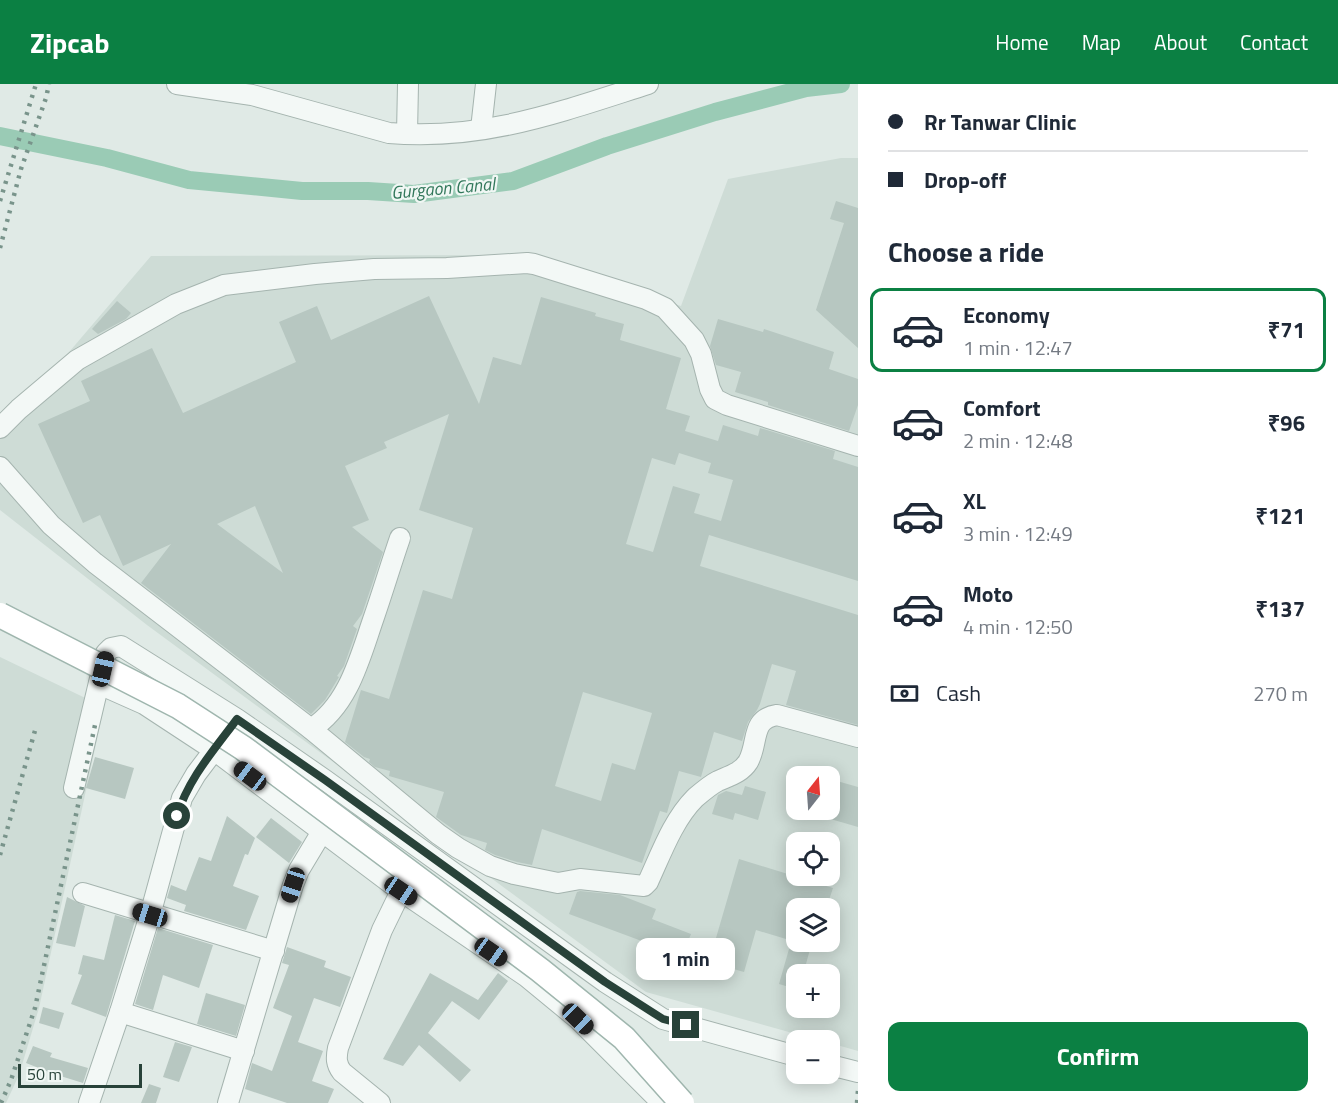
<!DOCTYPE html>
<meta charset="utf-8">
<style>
body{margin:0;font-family:"Titillium Web",sans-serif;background:#f2f2f3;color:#1f2937;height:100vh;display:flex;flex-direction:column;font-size:22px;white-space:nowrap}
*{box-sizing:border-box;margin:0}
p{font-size:20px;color:#747a83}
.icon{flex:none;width:33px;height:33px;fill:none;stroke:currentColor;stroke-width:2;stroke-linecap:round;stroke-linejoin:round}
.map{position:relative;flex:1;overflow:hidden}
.drawer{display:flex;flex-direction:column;background:#fff;width:480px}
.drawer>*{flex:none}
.hud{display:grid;align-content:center;height:132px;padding:0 30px;background:#fff}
.needle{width:39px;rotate:17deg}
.tools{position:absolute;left:786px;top:682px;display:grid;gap:12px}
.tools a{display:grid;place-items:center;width:54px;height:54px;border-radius:12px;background:#fff;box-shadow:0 3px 15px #0003;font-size:30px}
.scale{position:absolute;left:18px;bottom:15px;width:124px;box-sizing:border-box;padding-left:6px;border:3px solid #284239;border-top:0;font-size:16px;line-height:21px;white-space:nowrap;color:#284239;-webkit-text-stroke:4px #f0f7f4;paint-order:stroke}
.end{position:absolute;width:27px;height:27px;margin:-14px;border:8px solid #284239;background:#fff;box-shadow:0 0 0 3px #fff}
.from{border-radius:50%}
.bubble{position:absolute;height:42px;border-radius:12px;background:#fff;box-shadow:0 3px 15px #0003;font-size:20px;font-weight:700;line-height:42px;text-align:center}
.car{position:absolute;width:18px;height:36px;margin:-18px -9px;border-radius:8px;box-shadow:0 0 4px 2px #0007;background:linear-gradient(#222 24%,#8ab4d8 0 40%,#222 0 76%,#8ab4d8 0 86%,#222 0)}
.hud b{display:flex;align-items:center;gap:21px;height:57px;font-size:22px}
.hud b+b{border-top:2px solid #e0e1e3}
.hud i{width:15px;height:15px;background:#1f2937}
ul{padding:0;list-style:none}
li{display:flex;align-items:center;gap:18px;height:84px;margin:0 12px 9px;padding:0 18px;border:3px solid transparent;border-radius:12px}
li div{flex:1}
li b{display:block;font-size:22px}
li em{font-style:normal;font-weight:700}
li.selected{border-color:#0b8043}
li>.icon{width:54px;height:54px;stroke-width:1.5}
h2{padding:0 30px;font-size:27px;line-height:72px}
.pay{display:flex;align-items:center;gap:15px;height:66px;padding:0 30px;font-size:22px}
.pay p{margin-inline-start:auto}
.cta{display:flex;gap:12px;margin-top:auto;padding:12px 30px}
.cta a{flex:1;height:69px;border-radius:12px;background:#0b8043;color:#fff;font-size:24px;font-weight:700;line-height:69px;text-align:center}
header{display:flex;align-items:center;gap:36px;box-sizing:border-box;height:84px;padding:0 30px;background:#0b8043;color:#fff}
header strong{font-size:28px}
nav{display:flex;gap:33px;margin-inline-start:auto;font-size:21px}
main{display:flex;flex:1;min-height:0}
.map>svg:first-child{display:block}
.built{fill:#cedcd6;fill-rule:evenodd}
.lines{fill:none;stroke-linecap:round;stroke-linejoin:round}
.canal{stroke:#9acbb5;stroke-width:18}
.building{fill:#b7c7c1;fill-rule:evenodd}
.minor-casing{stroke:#a5b4af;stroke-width:22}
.minor{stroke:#f3f8f6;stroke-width:20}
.rail{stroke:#79948b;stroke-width:4.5;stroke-dasharray:3 6;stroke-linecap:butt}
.major-bridge-casing{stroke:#9fb6ae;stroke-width:27;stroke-linecap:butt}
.major-bridge{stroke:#fff;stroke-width:24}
.route{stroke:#284239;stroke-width:8}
.labels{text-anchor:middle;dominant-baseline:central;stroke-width:4.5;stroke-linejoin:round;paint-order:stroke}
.water-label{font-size:18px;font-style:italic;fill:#31775a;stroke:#f0f7f4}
</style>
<header>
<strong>Zipcab</strong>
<nav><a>Home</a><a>Map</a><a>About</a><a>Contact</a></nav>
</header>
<main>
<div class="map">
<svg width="858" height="1019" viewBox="0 0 858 1019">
<rect width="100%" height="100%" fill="#e0eae6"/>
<g class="built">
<path d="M841,74h17v893l-28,-8v-2h-9l-175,-49 -499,-367 -147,-115v-77l151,-177 360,-1 170,51 47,-127zM796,693h34v33h-34zM796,759h34v33h-34zM796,825h34v33h-34zM796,891h34v33h-34z"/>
<polygon points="0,573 104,623 39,924 19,991 6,1019 0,1019"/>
</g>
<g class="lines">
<polyline class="canal" points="0,52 107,74 189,96 302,107 368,107 414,110 513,97 607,62 715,28 806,4 841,0"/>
</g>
<g class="building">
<polygon points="836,117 858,124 858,264 816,226 844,139 830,135"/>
<path d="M429,212l50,108 14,-47 28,8 20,-68 55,16 -1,3 29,8 -4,16 61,18 -15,51 24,7 -5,15 33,10 5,-16 35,11 2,-8 75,23 -2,8 25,8v114l-149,-46 -9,31 158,49v110l-72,-20 10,-34 -24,-7 -12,40 -3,6 -9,12 -6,19 -28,-9 -13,45 -22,-6 -12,42 -7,-2 -18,52 -100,-34 -10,36 -15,-3 -22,-7 -10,-5 2,-7 -26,-8 -25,-18 8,-25 -55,-16 1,-5 -15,-4 -6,-5 1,-3 -6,-2 -19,-15 16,-52 28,9 34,-109 29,9 21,-71 -54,-18 30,-96 -65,28 3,6 -42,18 24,54 -17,7 31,25 -21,62 -9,12 4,3 -13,37 -7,10 2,1 -14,23 -14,14 -170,-131 30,-39 -48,22 -23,-51 -17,8 -45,-99 52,-23 -9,-20 71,-33 31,65 113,-51 -17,-40 38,-16 14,34zM679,369l32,10 -3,10 25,7 -12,41 -27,-8 6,-19 -27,-8 -20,66 -27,-8 26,-86 23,7zM255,422l28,67 -66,-49zM583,608l69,21 -17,57 -23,-7 -11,38 -46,-15z"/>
<polygon points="117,217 131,229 126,235 98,250 92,245"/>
<polygon points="718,235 763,248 764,245 834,268 829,285 858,295 858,321 849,347 768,321 768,318 735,308 741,288 716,281 710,262"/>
<polygon points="95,673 134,684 125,715 86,704"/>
<polygon points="837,697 858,703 858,743 827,734"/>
<polygon points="745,702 766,708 758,736 735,729 733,736 712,730 718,711 726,707 742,711"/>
<polygon points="227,732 255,754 248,771 245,770 233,802 259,812 246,846 184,827 186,821 167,814 171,801 186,807 199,773 211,777"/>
<polygon points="271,734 302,758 289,779 256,753"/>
<polygon points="739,775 833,804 826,825 796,825 796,858 756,846 744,888 709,878"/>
<polygon points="580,807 620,811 656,825 652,835 691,850 682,872 569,830 577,808"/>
<polygon points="67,813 85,822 75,863 56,859"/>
<polygon points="115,831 135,837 106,933 71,920 82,891 78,890 83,871 104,876"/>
<polygon points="158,844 213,861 199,904 163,891 153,926 135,920"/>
<polygon points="791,858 812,858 803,891 796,891 796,905 779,900"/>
<polygon points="287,863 326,877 324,883 351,893 340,923 314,914 298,958 323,967 312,997 334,1005 328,1019 287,1019 245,1005 252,979 272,987 292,932 273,924 289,881 282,879"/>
<polygon points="430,889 478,916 498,889 508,897 479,936 452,917 428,949 471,986 460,998 419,961 403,982 383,975"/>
<polygon points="206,909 245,921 236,952 197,940"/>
<polygon points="43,923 64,929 59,945 39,939"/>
<polygon points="175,958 192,963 179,998 163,993"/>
<polygon points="33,962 52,969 50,973 88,984 83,999 54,990 26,979"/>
<polygon points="149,1000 161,1004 156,1019 141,1019"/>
</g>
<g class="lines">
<g class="minor-casing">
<g id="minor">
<path d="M177,0l75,11 137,38c94,8 171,-21 259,-49"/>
<polyline points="481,45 486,0"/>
<polyline points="407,50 408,0"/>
<polyline points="0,344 19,325 77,276 176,220 224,201 315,190 374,185 447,184 527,179 534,180 646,215 665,224 694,256 701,270 710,305 715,315 727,321 858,362"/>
<path d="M0,383l51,58 44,38 216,166 127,105 20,14 32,18 24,8 44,9 22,-4 64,7 4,-4c13,-28 25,-62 47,-84 7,-6 15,-13 23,-17 11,-5 23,-8 30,-19 11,-19 2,-43 29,-47l81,22"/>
<polyline points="99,600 144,620 214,666 401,807 527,893 578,935 662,1019"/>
<path d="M311,645c38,-24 49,-72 63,-112 9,-26 17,-53 26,-79"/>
<polyline points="74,704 106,569 111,564 121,562 237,635 325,696 605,898 663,935 796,972"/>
<polyline points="83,809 274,867"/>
<polyline points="120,928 244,967"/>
<polyline points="830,981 858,988"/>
<polyline points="89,1019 120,928 150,831 182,714 196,690 221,657"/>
<polyline points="228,1019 293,801 299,786 323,746"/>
<path d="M380,1019l-38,-31c-6,-8 -6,-14 -4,-24l44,-118 19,-39"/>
</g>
</g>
<use href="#minor" class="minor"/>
<g class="rail">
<polyline points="0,117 36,0"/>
<polyline points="0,164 21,85 46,14 49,0"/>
<polyline points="0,771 36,643"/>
<polyline points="1,1019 11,996 35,924 95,641"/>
<polyline points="857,1019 858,1006"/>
</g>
<g class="major-bridge-casing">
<polyline id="major-bridge" points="0,531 178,622 243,664 540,886 624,954 682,1019"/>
</g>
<use href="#major-bridge" class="major-bridge"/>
</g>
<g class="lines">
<path class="route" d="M177,732c11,-37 37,-66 60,-97l88,61 280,202 58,37 23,6"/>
</g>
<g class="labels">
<g class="water-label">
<text transform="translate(443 104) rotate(-5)">Gurgaon Canal</text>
</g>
</g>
</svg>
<div class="tools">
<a><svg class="needle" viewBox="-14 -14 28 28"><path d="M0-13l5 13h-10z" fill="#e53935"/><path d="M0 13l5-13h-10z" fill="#747a83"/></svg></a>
<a><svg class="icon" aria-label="locate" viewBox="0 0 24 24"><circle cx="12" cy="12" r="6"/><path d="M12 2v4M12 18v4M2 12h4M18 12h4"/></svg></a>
<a><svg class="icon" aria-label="layers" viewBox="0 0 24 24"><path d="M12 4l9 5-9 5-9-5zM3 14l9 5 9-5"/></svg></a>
<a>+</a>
<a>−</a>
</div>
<div class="scale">50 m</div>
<i class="end from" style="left:177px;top:732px"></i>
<i class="end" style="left:686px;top:941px"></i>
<div class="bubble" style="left:636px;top:854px;width:99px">1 min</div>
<i class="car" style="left:103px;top:585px;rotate:13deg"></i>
<i class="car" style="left:250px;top:692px;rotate:307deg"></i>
<i class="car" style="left:293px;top:801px;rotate:198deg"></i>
<i class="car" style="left:401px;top:807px;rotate:124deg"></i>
<i class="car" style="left:150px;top:831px;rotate:287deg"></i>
<i class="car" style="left:491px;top:868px;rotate:125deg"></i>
<i class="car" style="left:578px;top:935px;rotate:134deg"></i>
</div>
<section class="drawer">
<div class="hud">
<b><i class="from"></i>Rr Tanwar Clinic</b>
<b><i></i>Drop-off</b>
</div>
<h2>Choose a ride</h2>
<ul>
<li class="selected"><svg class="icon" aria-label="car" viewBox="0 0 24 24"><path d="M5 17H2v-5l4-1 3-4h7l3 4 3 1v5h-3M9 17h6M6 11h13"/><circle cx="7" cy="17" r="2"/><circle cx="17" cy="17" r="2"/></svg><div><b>Economy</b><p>1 min · 12:47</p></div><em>₹71</em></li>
<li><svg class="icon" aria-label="car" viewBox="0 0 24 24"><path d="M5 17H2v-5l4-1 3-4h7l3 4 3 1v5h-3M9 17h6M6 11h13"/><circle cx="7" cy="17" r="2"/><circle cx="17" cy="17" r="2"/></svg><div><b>Comfort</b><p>2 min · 12:48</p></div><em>₹96</em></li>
<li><svg class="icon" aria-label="car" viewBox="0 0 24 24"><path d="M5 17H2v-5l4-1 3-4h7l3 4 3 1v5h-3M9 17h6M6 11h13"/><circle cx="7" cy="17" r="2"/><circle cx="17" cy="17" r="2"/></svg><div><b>XL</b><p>3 min · 12:49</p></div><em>₹121</em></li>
<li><svg class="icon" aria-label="car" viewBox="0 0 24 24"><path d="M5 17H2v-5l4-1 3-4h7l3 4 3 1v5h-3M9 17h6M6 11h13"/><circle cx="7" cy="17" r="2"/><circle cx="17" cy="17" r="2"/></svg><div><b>Moto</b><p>4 min · 12:50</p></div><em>₹137</em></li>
</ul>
<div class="pay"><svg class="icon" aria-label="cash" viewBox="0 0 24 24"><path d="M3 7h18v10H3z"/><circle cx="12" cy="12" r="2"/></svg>Cash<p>270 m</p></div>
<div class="cta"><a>Confirm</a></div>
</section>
</main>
